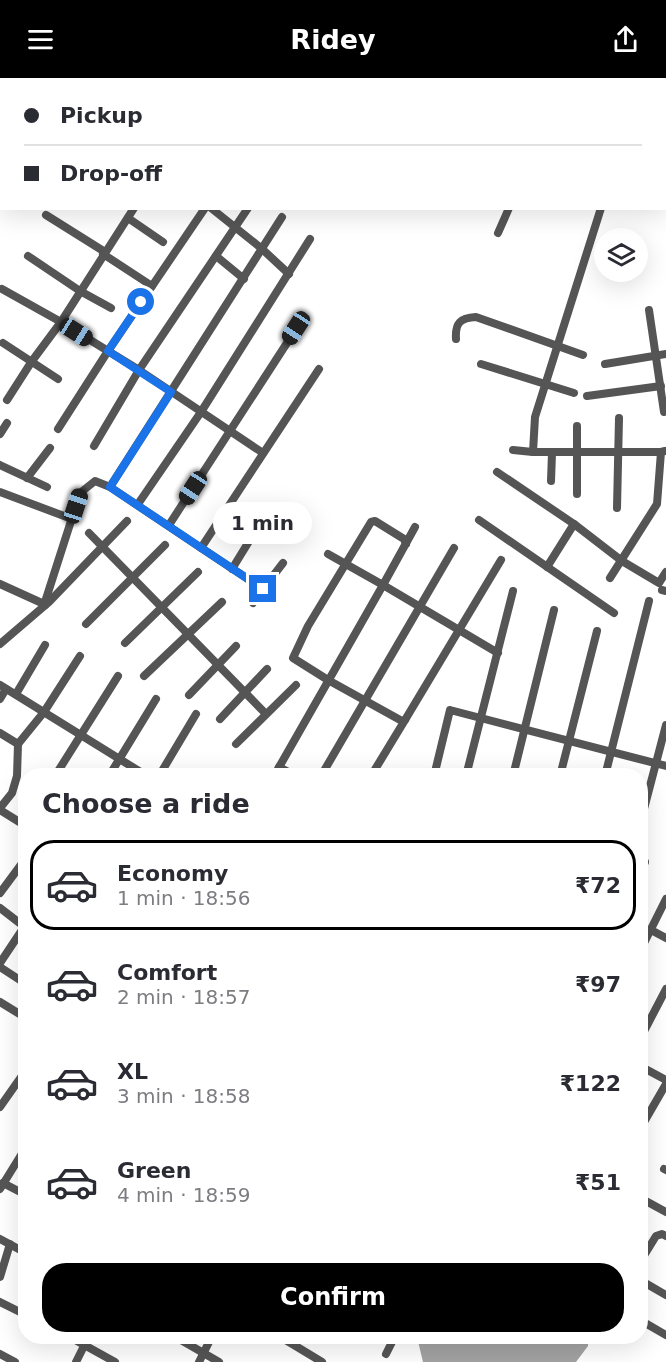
<!DOCTYPE html>
<meta charset="utf-8">
<style>
body{margin:0;font-family:"DejaVu Sans",sans-serif;background:#f7f7f7;color:#2b2b33;height:100vh;display:flex;flex-direction:column;font-size:22px;white-space:nowrap}
*{box-sizing:border-box;margin:0}
p{font-size:20px;color:#7c7c81}
.icon{flex:none;width:33px;height:33px;fill:none;stroke:currentColor;stroke-width:2;stroke-linecap:round;stroke-linejoin:round}
.map{position:relative;flex:1;overflow:hidden}
.drawer{position:absolute;left:18px;top:690px;width:630px;height:576px;display:flex;flex-direction:column;background:#fff;border-radius:24px;box-shadow:0 6px 24px #0002}
.drawer>*{flex:none}
.banner{position:absolute;left:0px;top:0px;width:666px;height:132px;box-shadow:0 6px 24px #0002;display:grid;align-content:center;height:132px;padding:0 24px;background:#fff}
.tools{position:absolute;left:594px;top:150px;display:grid;gap:12px}
.tools a{display:grid;place-items:center;width:54px;height:54px;border-radius:50%;background:#fff;box-shadow:0 6px 24px #0002;font-size:30px}
.end{position:absolute;width:27px;height:27px;margin:-14px;border:8px solid #1a73e8;background:#fff;box-shadow:0 0 0 3px #fff}
.from{border-radius:50%}
.bubble{position:absolute;height:42px;border-radius:21px;background:#fff;box-shadow:0 6px 24px #0002;font-size:20px;font-weight:700;line-height:42px;text-align:center}
.car{position:absolute;width:18px;height:36px;margin:-18px -9px;border-radius:8px;box-shadow:0 0 4px 2px #0007;background:linear-gradient(#222 24%,#8ab4d8 0 40%,#222 0 76%,#8ab4d8 0 86%,#222 0)}
.banner b{display:flex;align-items:center;gap:21px;height:57px;font-size:22px}
.banner b+b{border-top:2px solid #e1e1e2}
.banner i{width:15px;height:15px;background:#2b2b33}
ul{padding:0;list-style:none}
li{display:flex;align-items:center;gap:18px;height:90px;margin:0 12px 9px;padding:0 12px;border:3px solid transparent;border-radius:24px}
li div{flex:1}
li b{display:block;font-size:22px}
li em{font-style:normal;font-weight:700}
li.current{border-color:#000}
li>.icon{width:54px;height:54px;stroke-width:1.5}
h2{padding:0 24px;font-size:27px;line-height:72px}
.cta{display:flex;gap:12px;margin-top:auto;padding:12px 24px}
.cta a{flex:1;height:69px;border-radius:24px;background:#000;color:#fff;font-size:24px;font-weight:700;line-height:69px;text-align:center}
header{display:flex;justify-content:space-between;align-items:center;height:78px;padding:0 24px;background:#000;color:#fff;font-size:27px;font-weight:700}
.map>svg:first-child{display:block}
.water{fill:#a3a3a3}
.lines{fill:none;stroke-linecap:round;stroke-linejoin:round}
.minor{stroke:#555;stroke-width:8}
.route{stroke:#1a73e8;stroke-width:8}
</style>
<header><svg class="icon" aria-label="menu" viewBox="0 0 24 24"><path d="M4 6h16M4 12h16M4 18h16"/></svg>Ridey<svg class="icon" aria-label="share" viewBox="0 0 24 24"><path d="M12 15V3M7 8l5-5 5 5M5 13v7h14v-7"/></svg></header>
<div class="map">
<svg width="666" height="1284" viewBox="0 0 666 1284">
<rect width="100%" height="100%" fill="#fff"/>
<polygon class="water" points="584,1259 588,1262 588,1268 576,1284 423,1284 417,1259"/>
<g class="lines">
<g class="minor">
<polyline points="524,0 532,2"/>
<polyline points="195,2 195,0"/>
<polyline points="238,2 238,0"/>
<polyline points="274,2 274,0"/>
<polyline points="413,2 413,0"/>
<polyline points="498,2 498,0"/>
<polyline points="580,2 580,0"/>
<polyline points="657,2 658,0"/>
<polyline points="664,66 666,66"/>
<polyline points="211,130 261,170 289,196"/>
<polyline points="248,130 139,292 263,375"/>
<polyline points="601,130 535,339 533,374 661,374"/>
<polyline points="46,137 105,174"/>
<polyline points="128,140 163,164"/>
<polyline points="498,155 509,130"/>
<polyline points="103,176 152,208"/>
<polyline points="28,178 80,213 111,230"/>
<polyline points="216,178 244,201"/>
<polyline points="2,211 61,244 108,273 205,130"/>
<polyline points="649,232 664,334"/>
<path d="M456,261c-1,-16 4,-21 20,-22l107,38"/>
<polyline points="3,265 58,301"/>
<polyline points="481,286 574,315"/>
<polyline points="605,286 666,276"/>
<polyline points="587,318 661,308"/>
<polyline points="7,322 32,283 61,244 134,130"/>
<polyline points="58,351 108,273 139,292 94,368"/>
<polyline points="0,356 7,345"/>
<polyline points="513,372 533,374"/>
<polyline points="0,387 47,409"/>
<polyline points="497,394 574,446 622,483 659,505 666,494"/>
<polyline points="27,400 50,370"/>
<polyline points="551,403 552,375"/>
<polyline points="110,409 282,139"/>
<polyline points="0,414 72,441"/>
<polyline points="577,416 577,348"/>
<polyline points="138,426 201,334 310,161"/>
<polyline points="617,430 619,340"/>
<polyline points="479,442 614,535"/>
<polyline points="169,447 296,251"/>
<polyline points="89,455 265,635"/>
<polyline points="406,466 404,461 375,443 371,444 308,548 293,580 328,602 402,643 405,642 501,482"/>
<polyline points="328,476 383,507 415,449"/>
<polyline points="283,485 263,511 201,470 319,291"/>
<polyline points="547,489 574,446"/>
<polyline points="232,491 259,447"/>
<polyline points="610,500 657,426 661,374 665,373"/>
<polyline points="0,506 44,526"/>
<polyline points="662,512 666,513"/>
<polyline points="253,525 263,511"/>
<polyline points="45,527 45,524 80,415 95,403 110,409 201,470"/>
<polyline points="86,546 165,467"/>
<polyline points="125,565 198,494"/>
<polyline points="0,566 49,524 127,443"/>
<polyline points="144,598 222,524"/>
<polyline points="0,607 147,698"/>
<polyline points="16,616 45,567"/>
<polyline points="189,617 236,568"/>
<polyline points="0,621 6,611"/>
<polyline points="220,641 267,591"/>
<polyline points="0,655 18,666"/>
<polyline points="236,666 296,607"/>
<polyline points="279,689 296,698"/>
<polyline points="55,698 118,598"/>
<polyline points="109,698 156,621"/>
<polyline points="159,698 196,636"/>
<polyline points="274,698 383,507 498,575"/>
<polyline points="321,698 454,470"/>
<polyline points="371,698 405,642"/>
<polyline points="434,698 450,632 666,688"/>
<polyline points="466,698 513,513"/>
<polyline points="513,698 554,532"/>
<polyline points="560,698 597,553"/>
<polyline points="605,698 649,523"/>
<polyline points="0,730 12,715 17,698 18,666 44,634 80,578"/>
<polyline points="0,732 21,745 26,743"/>
<polyline points="640,746 666,647"/>
<polyline points="640,784 645,784"/>
<polyline points="0,815 26,780"/>
<polyline points="0,830 26,850"/>
<polyline points="651,852 666,860"/>
<polyline points="640,873 666,821"/>
<polyline points="0,885 26,846"/>
<polyline points="0,889 26,906"/>
<polyline points="0,924 26,940"/>
<polyline points="640,961 666,911"/>
<polyline points="640,988 666,1002"/>
<polyline points="0,1029 26,992"/>
<polyline points="640,1051 666,1006"/>
<polyline points="664,1091 666,1092"/>
<polyline points="3,1105 26,1117"/>
<polyline points="0,1111 26,1069"/>
<polyline points="644,1122 666,1134"/>
<polyline points="0,1161 26,1175"/>
<polyline points="640,1184 656,1158 662,1156 666,1158"/>
<polyline points="0,1199 10,1166"/>
<polyline points="640,1202 666,1217"/>
<polyline points="0,1224 26,1237"/>
<polyline points="640,1242 666,1257"/>
<polyline points="68,1258 115,1284"/>
<polyline points="174,1258 219,1284"/>
<polyline points="279,1258 322,1284"/>
<polyline points="0,1276 15,1284"/>
<polyline points="386,1276 395,1258"/>
<polyline points="76,1284 89,1258"/>
<polyline points="199,1284 212,1258"/>
</g>
</g>
<g class="lines">
<polyline class="route" points="141,224 108,273 171,314 110,409 263,511"/>
</g>
</svg>
<div class="tools">
<a><svg class="icon" aria-label="layers" viewBox="0 0 24 24"><path d="M12 4l9 5-9 5-9-5zM3 14l9 5 9-5"/></svg></a>
</div>
<i class="end from" style="left:141px;top:224px"></i>
<i class="end" style="left:263px;top:511px"></i>
<div class="bubble" style="left:213px;top:424px;width:99px">1 min</div>
<i class="car" style="left:296px;top:250px;rotate:213deg"></i>
<i class="car" style="left:76px;top:254px;rotate:122deg"></i>
<i class="car" style="left:193px;top:410px;rotate:213deg"></i>
<i class="car" style="left:76px;top:428px;rotate:18deg"></i>
<div class="banner">
<b><i class="from"></i>Pickup</b>
<b><i></i>Drop-off</b>
</div>
<section class="drawer">
<h2>Choose a ride</h2>
<ul>
<li class="current"><svg class="icon" aria-label="car" viewBox="0 0 24 24"><path d="M5 17H2v-5l4-1 3-4h7l3 4 3 1v5h-3M9 17h6M6 11h13"/><circle cx="7" cy="17" r="2"/><circle cx="17" cy="17" r="2"/></svg><div><b>Economy</b><p>1 min · 18:56</p></div><em>₹72</em></li>
<li><svg class="icon" aria-label="car" viewBox="0 0 24 24"><path d="M5 17H2v-5l4-1 3-4h7l3 4 3 1v5h-3M9 17h6M6 11h13"/><circle cx="7" cy="17" r="2"/><circle cx="17" cy="17" r="2"/></svg><div><b>Comfort</b><p>2 min · 18:57</p></div><em>₹97</em></li>
<li><svg class="icon" aria-label="car" viewBox="0 0 24 24"><path d="M5 17H2v-5l4-1 3-4h7l3 4 3 1v5h-3M9 17h6M6 11h13"/><circle cx="7" cy="17" r="2"/><circle cx="17" cy="17" r="2"/></svg><div><b>XL</b><p>3 min · 18:58</p></div><em>₹122</em></li>
<li><svg class="icon" aria-label="car" viewBox="0 0 24 24"><path d="M5 17H2v-5l4-1 3-4h7l3 4 3 1v5h-3M9 17h6M6 11h13"/><circle cx="7" cy="17" r="2"/><circle cx="17" cy="17" r="2"/></svg><div><b>Green</b><p>4 min · 18:59</p></div><em>₹51</em></li>
</ul>
<div class="cta"><a>Confirm</a></div>
</section>
</div>
